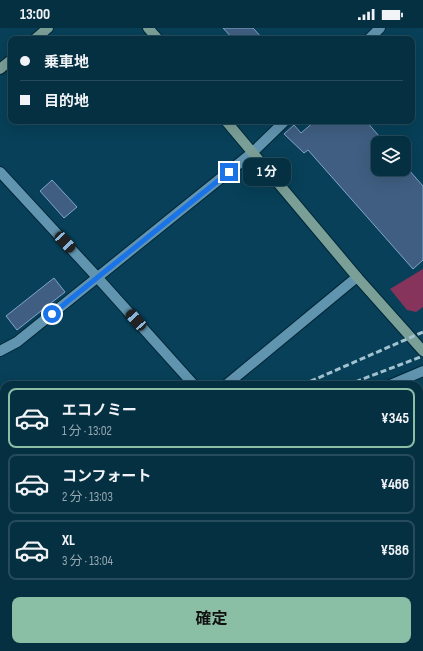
<!DOCTYPE html>
<html lang="ja">
<meta charset="utf-8">
<style>
body{margin:0;font-family:"Sofia Sans Condensed","Noto Sans JP",sans-serif;background:#133c4d;color:#f1f3f6;height:100vh;display:flex;flex-direction:column;font-size:15px;white-space:nowrap}
*{box-sizing:border-box;margin:0}
p{font-size:13px;color:#97a9b2}
.icon{flex:none;width:22px;height:22px;fill:none;stroke:currentColor;stroke-width:2;stroke-linecap:round;stroke-linejoin:round}
.map{position:relative;flex:1;overflow:hidden}
.drawer{position:absolute;left:0px;top:353px;width:423px;height:270px;display:flex;flex-direction:column;background:#053042;border-radius:12px 12px 0 0;box-shadow:0 4px 16px #0002,0 0 0 1px #264b5b}
.drawer>*{flex:none}
.guide{position:absolute;left:8px;top:8px;width:407px;height:88px;border-radius:8px;box-shadow:0 4px 16px #0002,0 0 0 1px #264b5b;display:grid;align-content:center;height:88px;padding:0 12px;background:#053042}
.fabs{position:absolute;left:371px;top:108px;display:grid;gap:8px}
.fabs a{display:grid;place-items:center;width:40px;height:40px;border-radius:8px;background:#053042;box-shadow:0 4px 16px #0002,0 0 0 1px #264b5b;font-size:20px}
.end{position:absolute;width:18px;height:18px;margin:-9px;border:5px solid #1a73e8;background:#fff;box-shadow:0 0 0 2px #fff}
.from{border-radius:50%}
.bubble{position:absolute;height:28px;border-radius:8px;background:#053042;box-shadow:0 4px 16px #0002,0 0 0 1px #264b5b;font-size:13px;font-weight:700;line-height:28px;text-align:center}
.car{position:absolute;width:12px;height:24px;margin:-12px -6px;border-radius:5px;box-shadow:0 0 3px 1px #0007;background:linear-gradient(#222 24%,#8ab4d8 0 40%,#222 0 76%,#8ab4d8 0 86%,#222 0)}
.guide b{display:flex;align-items:center;gap:14px;height:38px;font-size:15px}
.guide b+b{border-top:1px solid #264b5b}
.guide i{width:10px;height:10px;background:#f1f3f6}
ul{padding:7px 0 0;list-style:none}
li{display:flex;align-items:center;gap:12px;height:60px;margin:0 8px 6px;padding:0 4px;border:2px solid #264b5b;border-radius:8px}
li div{flex:1}
li b{display:block;font-size:15px}
li em{font-style:normal;font-weight:700}
li.current{border-color:#8abfa5}
li>.icon{width:36px;height:36px;stroke-width:1.5}
.button{display:flex;gap:8px;margin-top:auto;padding:8px 12px}
.button a{flex:1;height:46px;border-radius:8px;background:#8abfa5;color:#111;font-size:16px;font-weight:700;line-height:46px;text-align:center}
.status{display:flex;justify-content:space-between;align-items:center;height:28px;padding:0 20px;background:#053042;direction:ltr}
.status svg{height:11px;fill:currentColor}
.map>svg:first-child{display:block}
.green{fill:#87345d}
.lines{fill:none;stroke-linecap:round;stroke-linejoin:round}
.stream{stroke:#0a221b;stroke-width:4}
.building{fill:#3f5e81;stroke:#83a5cb}
.street-casing{stroke:#002637;stroke-width:12}
.secondary-casing{stroke:#002637;stroke-width:12}
.street{stroke:#6194af;stroke-width:10}
.secondary{stroke:#7a9f97;stroke-width:10}
.rail{stroke:#a3c2d1;stroke-width:3;stroke-dasharray:6 3;stroke-linecap:butt}
.route{stroke:#1a73e8;stroke-width:5}
</style>
<div class="status"><b>13:00</b><svg viewBox="0 0 49 12"><path d="M0 12V9h3v3zM5 12V6h3v6zM10 12V3h3v9zM15 12V0h3v12zM26 1h20v11H26zM47 4h2v5h-2z"/></svg></div>
<div class="map">
<svg width="423" height="623" viewBox="0 0 423 623">
<rect width="100%" height="100%" fill="#074058"/>
<polygon class="green" points="423,241 423,279 416,284 407,282 390,261"/>
<g class="lines">
<g class="stream">
<polyline points="0,456 4,457"/>
<polyline points="419,576 423,579"/>
</g>
</g>
<g class="building">
<polygon points="223,0 253,0 263,11 233,11"/>
<polygon points="315,93 366,93 385,115 378,115 378,141 408,141 423,158 423,232 413,241 308,122 304,125 284,106 294,97 301,105"/>
<polygon points="52,152 77,179 64,190 40,163"/>
<polygon points="54,250 65,264 17,302 6,288"/>
</g>
<g class="lines">
<g class="street-casing">
<g id="street">
<polyline points="369,11 380,0"/>
<polyline points="0,144 97,249 194,357"/>
<polyline points="0,323 17,314 252,125 285,93"/>
<polyline points="226,357 357,249"/>
<polyline points="390,357 423,343"/>
<polyline points="0,535 4,534"/>
<polyline points="0,616 4,612"/>
</g>
</g>
<g class="secondary-casing">
<g id="secondary">
<polyline points="148,0 158,11"/>
<polyline points="35,11 48,0"/>
<polyline points="0,41 11,32"/>
<polyline points="226,93 357,249 423,323"/>
<polyline points="419,530 423,526"/>
<polyline points="147,619 150,623"/>
<polyline points="321,623 326,619"/>
</g>
</g>
<use href="#street" class="street"/>
<use href="#secondary" class="secondary"/>
<g class="rail">
<polyline points="302,357 423,304"/>
<polyline points="347,357 423,328"/>
<polyline points="0,483 4,481"/>
<polyline points="0,492 4,491"/>
</g>
</g>
<g class="lines">
<polyline class="route" points="52,286 229,144"/>
</g>
</svg>
<div class="fabs">
<a><svg class="icon" aria-label="layers" viewBox="0 0 24 24"><path d="M12 4l9 5-9 5-9-5zM3 14l9 5 9-5"/></svg></a>
</div>
<i class="end from" style="left:52px;top:286px"></i>
<i class="end" style="left:229px;top:144px"></i>
<div class="bubble" style="left:243px;top:130px;width:48px">1 分</div>
<i class="car" style="left:65px;top:214px;rotate:137deg"></i>
<i class="car" style="left:136px;top:292px;rotate:318deg"></i>
<div class="guide">
<b><i class="from"></i>乗車地</b>
<b><i></i>目的地</b>
</div>
<section class="drawer">
<ul>
<li class="current"><svg class="icon" aria-label="car" viewBox="0 0 24 24"><path d="M5 17H2v-5l4-1 3-4h7l3 4 3 1v5h-3M9 17h6M6 11h13"/><circle cx="7" cy="17" r="2"/><circle cx="17" cy="17" r="2"/></svg><div><b>エコノミー</b><p>1 分 · 13:02</p></div><em>¥345</em></li>
<li><svg class="icon" aria-label="car" viewBox="0 0 24 24"><path d="M5 17H2v-5l4-1 3-4h7l3 4 3 1v5h-3M9 17h6M6 11h13"/><circle cx="7" cy="17" r="2"/><circle cx="17" cy="17" r="2"/></svg><div><b>コンフォート</b><p>2 分 · 13:03</p></div><em>¥466</em></li>
<li><svg class="icon" aria-label="car" viewBox="0 0 24 24"><path d="M5 17H2v-5l4-1 3-4h7l3 4 3 1v5h-3M9 17h6M6 11h13"/><circle cx="7" cy="17" r="2"/><circle cx="17" cy="17" r="2"/></svg><div><b>XL</b><p>3 分 · 13:04</p></div><em>¥586</em></li>
</ul>
<div class="button"><a>確定</a></div>
</section>
</div>
